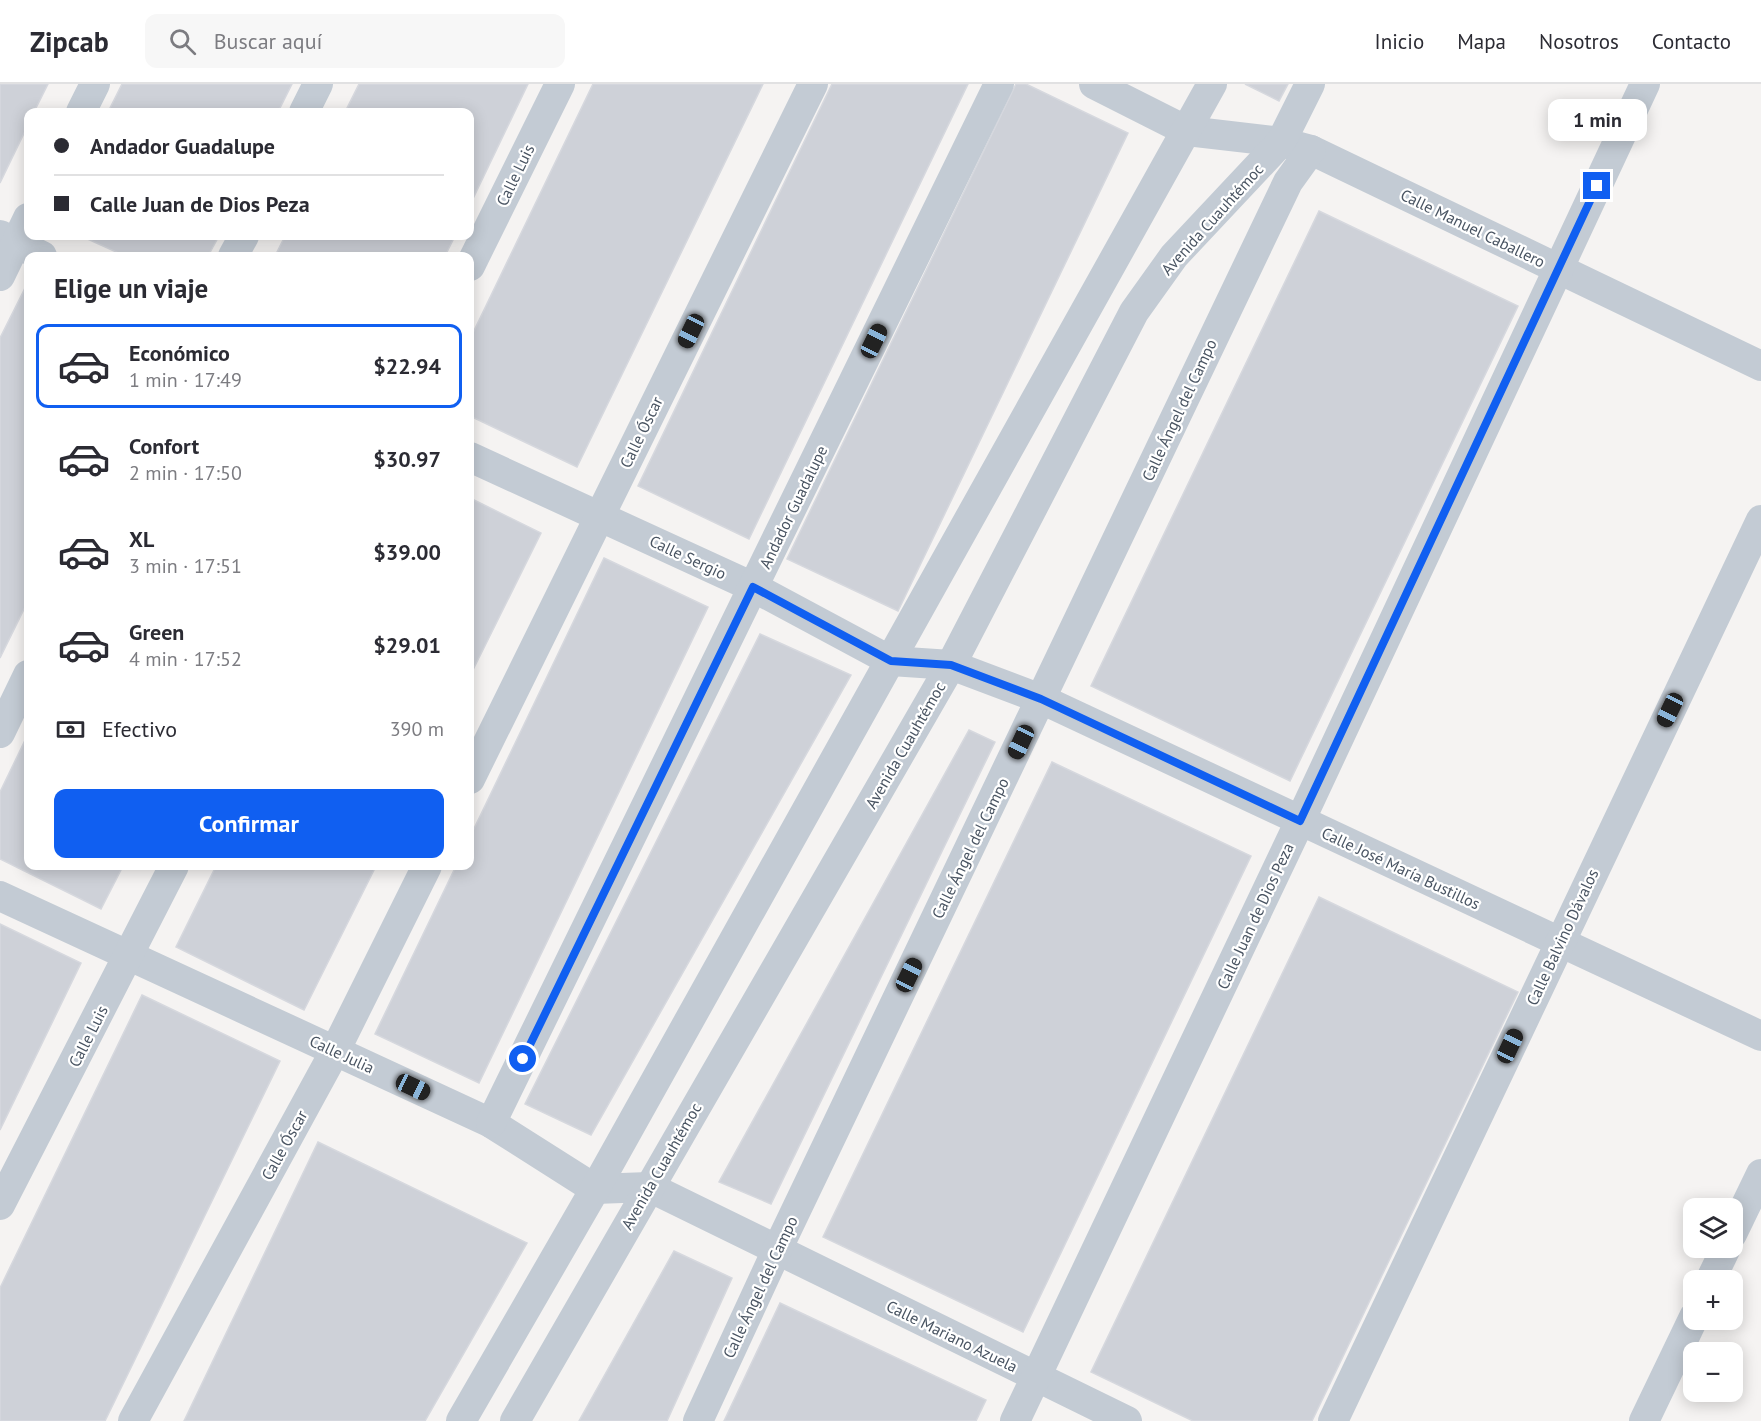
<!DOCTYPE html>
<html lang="es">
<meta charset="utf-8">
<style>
body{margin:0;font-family:"PT Sans",sans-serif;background:#f7f7f7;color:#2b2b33;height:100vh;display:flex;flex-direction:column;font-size:22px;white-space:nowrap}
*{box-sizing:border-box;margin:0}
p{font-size:20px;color:#7c7c81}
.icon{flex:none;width:33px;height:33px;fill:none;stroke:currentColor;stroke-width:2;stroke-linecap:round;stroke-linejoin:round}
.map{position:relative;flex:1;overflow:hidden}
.details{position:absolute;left:24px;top:168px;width:450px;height:618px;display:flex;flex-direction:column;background:#fff;border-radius:12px;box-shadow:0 3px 15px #0003}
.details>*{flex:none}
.top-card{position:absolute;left:24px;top:24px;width:450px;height:132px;border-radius:12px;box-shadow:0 3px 15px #0003;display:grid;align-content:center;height:132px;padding:0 30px;background:#fff}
.tools{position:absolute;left:1683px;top:1114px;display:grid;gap:12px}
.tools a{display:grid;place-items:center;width:60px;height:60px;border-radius:12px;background:#fff;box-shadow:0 3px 15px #0003;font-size:30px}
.end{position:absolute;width:27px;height:27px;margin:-14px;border:8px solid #105ff1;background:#fff;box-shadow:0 0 0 3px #fff}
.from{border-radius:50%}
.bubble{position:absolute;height:42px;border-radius:12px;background:#fff;box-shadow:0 3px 15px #0003;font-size:20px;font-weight:800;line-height:42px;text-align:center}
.car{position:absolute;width:18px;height:36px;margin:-18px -9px;border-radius:8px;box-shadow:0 0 4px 2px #0007;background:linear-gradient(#222 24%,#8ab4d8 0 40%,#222 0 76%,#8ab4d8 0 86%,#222 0)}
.top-card b{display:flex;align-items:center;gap:21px;height:57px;font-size:22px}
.top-card b+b{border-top:2px solid #e1e1e2}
.top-card i{width:15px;height:15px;background:#2b2b33}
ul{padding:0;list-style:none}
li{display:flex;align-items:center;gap:18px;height:84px;margin:0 12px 9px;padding:0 18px;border:3px solid transparent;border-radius:12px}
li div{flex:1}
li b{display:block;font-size:22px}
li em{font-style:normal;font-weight:800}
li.current{border-color:#105ff1}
li>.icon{width:54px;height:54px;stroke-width:1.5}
h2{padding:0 30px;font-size:27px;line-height:72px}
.pay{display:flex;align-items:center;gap:15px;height:66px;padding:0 30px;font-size:22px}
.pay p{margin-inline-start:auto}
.primary-button{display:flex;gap:12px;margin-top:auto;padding:12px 30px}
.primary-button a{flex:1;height:69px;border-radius:12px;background:#105ff1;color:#fff;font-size:24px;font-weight:800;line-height:69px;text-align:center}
header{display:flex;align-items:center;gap:36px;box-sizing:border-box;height:84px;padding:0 30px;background:#fff;border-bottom:2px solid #e1e1e2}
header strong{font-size:28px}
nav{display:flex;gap:33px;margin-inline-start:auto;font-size:21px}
.search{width:420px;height:54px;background:#f7f7f7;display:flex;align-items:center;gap:15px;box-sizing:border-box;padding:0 21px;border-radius:12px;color:#7c7c81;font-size:22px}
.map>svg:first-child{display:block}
.building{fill:#ced1d8;stroke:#d6d8de;stroke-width:1.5}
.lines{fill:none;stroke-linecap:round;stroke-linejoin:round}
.minor{stroke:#c3cbd4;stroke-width:30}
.route{stroke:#105ff1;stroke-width:8}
.labels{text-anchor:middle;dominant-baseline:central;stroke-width:4.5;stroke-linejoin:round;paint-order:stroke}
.street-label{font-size:16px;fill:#495462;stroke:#fff}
</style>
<header>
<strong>Zipcab</strong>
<div class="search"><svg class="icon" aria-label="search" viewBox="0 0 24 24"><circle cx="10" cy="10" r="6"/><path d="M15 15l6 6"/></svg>Buscar aquí</div>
<nav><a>Inicio</a><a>Mapa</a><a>Nosotros</a><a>Contacto</a></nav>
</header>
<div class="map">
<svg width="1761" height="1337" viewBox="0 0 1761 1337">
<rect width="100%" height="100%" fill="#f5f3f2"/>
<g class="building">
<polygon points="0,0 48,0 34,28 28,28 28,41 0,99"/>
<polygon points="122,0 292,0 278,28 108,28"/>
<polygon points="359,0 528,0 470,121 470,28 345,28"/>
<polygon points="593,0 763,0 577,383 470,332 470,255"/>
<polygon points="832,0 968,0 749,455 638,402"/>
<polygon points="1016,0 1026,0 1128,49 898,527 787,475"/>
<polygon points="1245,0 1288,0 1279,17"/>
<polygon points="1319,127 1518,222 1290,697 1091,602"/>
<polygon points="81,152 219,152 208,172 125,172"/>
<polygon points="285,152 455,152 445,172 275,172"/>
<polygon points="28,198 28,517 0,574 0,254"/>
<polygon points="470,414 541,449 470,592"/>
<polygon points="604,474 708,523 479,999 375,950 456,782 470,782 470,753"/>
<polygon points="760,550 851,591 591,1051 525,1020"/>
<polygon points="969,646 995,658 771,1120 719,1098"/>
<polygon points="28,650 28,782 123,782 101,825 0,775 0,708"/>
<polygon points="1052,678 1251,772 1023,1248 823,1153"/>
<polygon points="216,782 376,782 304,926 176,863"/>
<polygon points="1319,813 1518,908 1312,1337 1193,1337 1091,1288"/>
<polygon points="0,840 81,879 0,1046"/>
<polygon points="142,911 280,977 105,1337 0,1337 0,1204"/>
<polygon points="318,1058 527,1159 425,1337 184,1337"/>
<polygon points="674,1167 732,1194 667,1337 579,1337"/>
<polygon points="780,1219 986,1316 976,1337 724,1337"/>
</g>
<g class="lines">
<g class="minor">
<polyline points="1094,0 1187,47 1281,58 1311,66 1761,282"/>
<polyline points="81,28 95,0"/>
<polyline points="304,28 318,0"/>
<polyline points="0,151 42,172"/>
<polyline points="233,172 244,152"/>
<polyline points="470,182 560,0"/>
<polyline points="0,192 28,134"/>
<polyline points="470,373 753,503 891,577 951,581 1041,615 1761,952"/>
<polyline points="0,649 28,591"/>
<polyline points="470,695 813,0"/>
<polyline points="0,812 491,1039 595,1105 649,1103 1127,1337"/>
<polyline points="491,1039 999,0"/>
<polyline points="0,1121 174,782"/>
<polyline points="1732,1150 1761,1090"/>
<polyline points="1710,1197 1726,1164"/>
<polyline points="133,1337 335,967 427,782"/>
<polyline points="461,1337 595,1105 1212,0"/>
<polyline points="515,1337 951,581 1134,228 1174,172 1281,58 1310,0"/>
<polyline points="698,1337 777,1166 1288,98 1311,66"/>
<polyline points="1015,1337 1300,737 1645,0"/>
<polyline points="1333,1337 1761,436"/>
<polyline points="1644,1337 1694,1233"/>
</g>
</g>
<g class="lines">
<polyline class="route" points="523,975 753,503 891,577 951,581 1041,615 1300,737 1597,102"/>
</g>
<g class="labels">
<g class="street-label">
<text transform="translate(515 91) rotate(-64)">Calle Luis</text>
<text transform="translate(1212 135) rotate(-48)">Avenida Cuauhtémoc</text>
<text transform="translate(1473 144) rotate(26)">Calle Manuel Caballero</text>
<text transform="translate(1179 326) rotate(-65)">Calle Ángel del Campo</text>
<text transform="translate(641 348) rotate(-64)">Calle Óscar</text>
<text transform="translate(793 423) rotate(-64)">Andador Guadalupe</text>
<text transform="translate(688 473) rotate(25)">Calle Sergio</text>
<text transform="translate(905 661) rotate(-60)">Avenida Cuauhtémoc</text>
<text transform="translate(970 764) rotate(-64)">Calle Ángel del Campo</text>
<text transform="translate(1401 784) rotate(25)">Calle José María Bustillos</text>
<text transform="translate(1255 832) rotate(-65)">Calle Juan de Dios Peza</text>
<text transform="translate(1562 853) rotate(-65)">Calle Balvino Dávalos</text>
<text transform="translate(88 952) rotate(-63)">Calle Luis</text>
<text transform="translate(342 970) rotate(25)">Calle Julia</text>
<text transform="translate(284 1061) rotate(-61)">Calle Óscar</text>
<text transform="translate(661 1082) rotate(-60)">Avenida Cuauhtémoc</text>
<text transform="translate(760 1203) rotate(-65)">Calle Ángel del Campo</text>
<text transform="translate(952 1252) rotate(26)">Calle Mariano Azuela</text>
</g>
</g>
</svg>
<div class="tools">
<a><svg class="icon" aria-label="layers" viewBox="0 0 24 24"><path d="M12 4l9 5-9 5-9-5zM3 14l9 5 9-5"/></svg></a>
<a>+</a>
<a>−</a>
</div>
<i class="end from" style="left:523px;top:975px"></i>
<i class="end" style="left:1597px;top:102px"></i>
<div class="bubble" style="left:1548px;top:15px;width:99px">1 min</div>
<i class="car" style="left:691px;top:247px;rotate:206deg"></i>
<i class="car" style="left:874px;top:257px;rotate:26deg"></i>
<i class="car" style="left:1670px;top:626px;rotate:206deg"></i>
<i class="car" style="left:1021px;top:658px;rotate:205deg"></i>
<i class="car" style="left:909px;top:891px;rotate:26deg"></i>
<i class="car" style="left:1510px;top:962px;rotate:25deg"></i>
<i class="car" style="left:413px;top:1003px;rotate:115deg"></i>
<div class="top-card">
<b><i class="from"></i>Andador Guadalupe</b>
<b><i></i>Calle Juan de Dios Peza</b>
</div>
<section class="details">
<h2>Elige un viaje</h2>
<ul>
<li class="current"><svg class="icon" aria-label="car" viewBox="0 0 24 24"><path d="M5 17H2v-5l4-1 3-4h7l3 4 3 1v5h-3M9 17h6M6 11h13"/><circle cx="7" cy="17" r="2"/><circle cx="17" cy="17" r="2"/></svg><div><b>Económico</b><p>1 min · 17:49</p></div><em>$22.94</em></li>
<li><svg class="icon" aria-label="car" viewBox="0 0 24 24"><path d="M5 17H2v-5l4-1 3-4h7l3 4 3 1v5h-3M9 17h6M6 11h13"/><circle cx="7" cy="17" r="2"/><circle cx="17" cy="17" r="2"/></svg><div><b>Confort</b><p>2 min · 17:50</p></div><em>$30.97</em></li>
<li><svg class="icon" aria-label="car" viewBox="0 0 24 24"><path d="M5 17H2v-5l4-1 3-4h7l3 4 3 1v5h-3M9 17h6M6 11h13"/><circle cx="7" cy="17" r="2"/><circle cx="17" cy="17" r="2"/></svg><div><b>XL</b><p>3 min · 17:51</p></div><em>$39.00</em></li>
<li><svg class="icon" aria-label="car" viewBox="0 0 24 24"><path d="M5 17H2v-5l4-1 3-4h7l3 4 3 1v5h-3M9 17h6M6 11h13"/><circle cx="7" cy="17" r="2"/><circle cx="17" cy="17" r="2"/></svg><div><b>Green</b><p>4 min · 17:52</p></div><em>$29.01</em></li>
</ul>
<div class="pay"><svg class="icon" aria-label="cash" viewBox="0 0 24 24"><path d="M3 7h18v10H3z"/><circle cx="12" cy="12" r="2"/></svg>Efectivo<p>390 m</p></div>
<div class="primary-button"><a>Confirmar</a></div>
</section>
</div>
